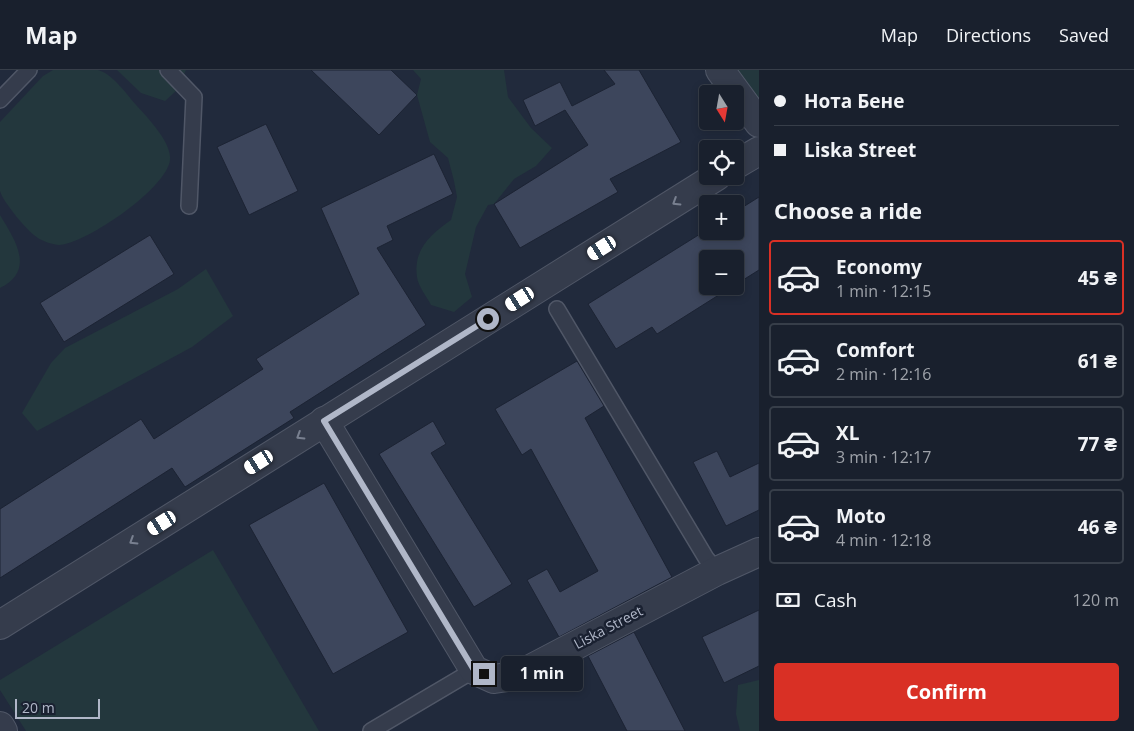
<!DOCTYPE html>
<meta charset="utf-8">
<style>
body{margin:0;font-family:"Open Sans",sans-serif;background:#262d39;color:#f1f3f6;height:100vh;display:flex;flex-direction:column;font-size:19px;white-space:nowrap}
*{box-sizing:border-box;margin:0}
p{font-size:16px;color:#9fa3aa}
.icon{flex:none;width:28px;height:28px;fill:none;stroke:currentColor;stroke-width:2;stroke-linecap:round;stroke-linejoin:round}
.map{position:relative;flex:1;overflow:hidden}
.details{display:flex;flex-direction:column;background:#19202d;width:375px}
.details>*{flex:none}
.banner{display:grid;align-content:center;height:110px;padding:0 15px;background:#19202d}
.needle{width:32px;rotate:169deg}
.tools{position:absolute;left:699px;top:15px;display:grid;gap:10px}
.tools a{display:grid;place-items:center;width:45px;height:45px;border-radius:5px;background:#19202d;box-shadow:0 2px 8px #0003,0 0 0 1px #373e49;font-size:25px}
.scale{position:absolute;left:15px;bottom:12px;width:85px;box-sizing:border-box;padding-left:5px;border:2px solid #b0b7c8;border-top:0;font-size:14px;line-height:18px;white-space:nowrap;color:#b0b7c8;-webkit-text-stroke:4px #1a2131;paint-order:stroke}
.end{position:absolute;width:22px;height:22px;margin:-11px;border:6px solid #b0b7c8;background:#111;box-shadow:0 0 0 2px #111}
.from{border-radius:50%}
.bubble{position:absolute;height:35px;border-radius:5px;background:#19202d;box-shadow:0 2px 8px #0003,0 0 0 1px #373e49;font-size:16px;font-weight:700;line-height:35px;text-align:center}
.car{position:absolute;width:15px;height:30px;margin:-15px -8px;border-radius:6px;box-shadow:0 0 4px 1px #0007;background:linear-gradient(#fff 24%,#345 0 40%,#fff 0 76%,#345 0 86%,#fff 0)}
.banner b{display:flex;align-items:center;gap:18px;height:48px;font-size:19px}
.banner b+b{border-top:1px solid #373e49}
.banner i{width:12px;height:12px;background:#f1f3f6}
ul{padding:0;list-style:none}
li{display:flex;align-items:center;gap:15px;height:75px;margin:0 10px 8px;padding:0 5px;border:2px solid #373e49;border-radius:5px}
li div{flex:1}
li b{display:block;font-size:19px}
li em{font-style:normal;font-weight:700}
li.current{border-color:#d93025}
li>.icon{width:45px;height:45px;stroke-width:1.5}
h2{padding:0 15px;font-size:22px;line-height:60px}
.pay{display:flex;align-items:center;gap:12px;height:55px;padding:0 15px;font-size:19px}
.pay p{margin-inline-start:auto}
.button{display:flex;gap:10px;margin-top:auto;padding:10px 15px}
.button a{flex:1;height:58px;border-radius:5px;background:#d93025;color:#fff;font-size:20px;font-weight:700;line-height:58px;text-align:center}
header{display:flex;align-items:center;gap:30px;box-sizing:border-box;height:70px;padding:0 25px;background:#19202d;border-bottom:1px solid #373e49}
header strong{font-size:24px}
nav{display:flex;gap:28px;margin-inline-start:auto;font-size:18px}
main{display:flex;flex:1;min-height:0}
.map>svg:first-child{display:block}
.green{fill:#23373d}
.building{fill:#3d465c;stroke:#1c2333}
.lines{fill:none;stroke-linecap:round;stroke-linejoin:round}
.service-casing{stroke:#505767;stroke-width:18}
.minor-casing{stroke:#505767;stroke-width:30}
.tertiary-casing{stroke:#505767;stroke-width:30}
.service{stroke:#353c4c;stroke-width:15}
.minor{stroke:#353c4c;stroke-width:28}
.tertiary{stroke:#353c4c;stroke-width:28}
.oneway{stroke:#798090}
.route{stroke:#b0b7c8;stroke-width:6}
.labels{text-anchor:middle;dominant-baseline:central;stroke-width:5;stroke-linejoin:round;paint-order:stroke}
.street-label{font-size:14px;fill:#b0b7c8;stroke:#1a2131}
</style>
<header>
<strong>Map</strong>
<nav><a>Map</a><a>Directions</a><a>Saved</a></nav>
</header>
<main>
<div class="map">
<svg width="759" height="661" viewBox="0 0 759 661">
<rect width="100%" height="100%" fill="#212a3c"/>
<g class="green">
<path d="M53,0c12,0 35,0 45,0 15,4 29,25 39,36 11,12 35,37 33,54 -3,28 -84,84 -111,85 -5,0 -17,-4 -21,-7 -10,-6 -35,-36 -38,-47 0,-14 0,-52 0,-69l43,-46z"/>
<polygon points="117,0 186,0 176,21 165,31 141,23"/>
<path d="M413,0h91l4,27 23,31 21,20 -16,18 -22,13 -20,25 -6,1 -12,22 -11,47 7,23 -18,15 -23,-7c-4,-8 -13,-19 -14,-28 -4,-28 14,-43 34,-57l6,-23 -3,-16 -6,-23 -18,-16 -13,-47 4,-16z"/>
<polygon points="722,0 759,0 759,36"/>
<path d="M0,145c15,25 36,55 0,73z"/>
<polygon points="206,199 233,246 192,277 37,361 22,343 51,293 65,278 178,219"/>
<polygon points="213,480 319,661 26,661 0,620 0,610"/>
<polygon points="759,610 759,661 740,661 736,644 738,615"/>
</g>
<g class="building">
<polygon points="311,0 391,0 417,25 379,65"/>
<polygon points="604,0 639,0 681,72 610,109 618,122 520,178 494,134 588,75 565,40 535,56 523,30 560,12 572,36 615,14"/>
<polygon points="266,54 298,121 249,145 217,77"/>
<polygon points="434,84 453,124 387,156 393,170 377,178 426,255 290,342 294,348 185,417 172,398 0,508 0,439 141,349 154,369 263,299 256,289 359,224 321,138"/>
<polygon points="759,127 759,200 735,215 735,189 708,189 708,216 733,216 657,264 652,257 616,279 588,234 708,159 708,161 735,161 735,142"/>
<polygon points="150,165 174,204 64,272 40,233"/>
<polygon points="577,291 604,336 585,348 672,507 559,567 527,510 547,499 560,522 598,501 531,379 522,385 495,339"/>
<polygon points="433,351 446,374 431,383 512,514 474,537 379,384"/>
<polygon points="717,381 730,407 759,393 759,440 726,456 693,392"/>
<polygon points="324,413 408,562 333,604 249,455"/>
<polygon points="759,540 759,596 724,613 702,567"/>
<polygon points="634,562 685,661 627,661 588,586"/>
</g>
<g class="lines">
<g class="service-casing">
<g id="service">
<polyline points="168,0 194,27 189,136"/>
<polyline points="0,30 29,0"/>
<polyline points="557,239 706,488 717,501"/>
<polyline points="371,661 474,600"/>
</g>
</g>
<g class="minor-casing">
<g id="minor">
<polyline points="720,0 759,53"/>
<polyline points="735,95 759,81"/>
<polyline points="324,351 474,600 494,609 519,605 717,501 759,482"/>
<polyline points="0,555 717,106"/>
</g>
</g>
<g class="tertiary-casing">
<polyline id="tertiary" points="0,656 3,661"/>
</g>
<use href="#service" class="service"/>
<use href="#minor" class="minor"/>
<use href="#tertiary" class="tertiary"/>
</g>
<defs><path id="oneway-chevron" d="M-2-3.5L2.5 0L-2 3.5" fill="none" stroke-width="1.6" stroke-linecap="round" stroke-linejoin="round" transform="scale(1.25)"/></defs>
<g class="oneway">
<use href="#oneway-chevron" transform="translate(676 132) rotate(148)"/>
<use href="#oneway-chevron" transform="translate(300 366) rotate(148)"/>
<use href="#oneway-chevron" transform="translate(133 471) rotate(148)"/>
</g>
<g class="lines">
<polyline class="route" points="484,604 474,600 324,351 488,249"/>
</g>
<g class="labels">
<g class="street-label">
<text transform="translate(608 557) rotate(-28)">Liska Street</text>
</g>
</g>
</svg>
<div class="tools">
<a><svg class="needle" viewBox="-14 -14 28 28"><path d="M0-13l5 13h-10z" fill="#e53935"/><path d="M0 13l5-13h-10z" fill="#9fa3aa"/></svg></a>
<a><svg class="icon" aria-label="locate" viewBox="0 0 24 24"><circle cx="12" cy="12" r="6"/><path d="M12 2v4M12 18v4M2 12h4M18 12h4"/></svg></a>
<a>+</a>
<a>−</a>
</div>
<div class="scale">20 m</div>
<i class="end from" style="left:488px;top:249px"></i>
<i class="end" style="left:484px;top:604px"></i>
<div class="bubble" style="left:501px;top:586px;width:82px">1 min</div>
<i class="car" style="left:602px;top:178px;rotate:238deg"></i>
<i class="car" style="left:520px;top:229px;rotate:238deg"></i>
<i class="car" style="left:259px;top:392px;rotate:238deg"></i>
<i class="car" style="left:162px;top:453px;rotate:238deg"></i>
</div>
<section class="details">
<div class="banner">
<b><i class="from"></i>Нота Бене</b>
<b><i></i>Liska Street</b>
</div>
<h2>Choose a ride</h2>
<ul>
<li class="current"><svg class="icon" aria-label="car" viewBox="0 0 24 24"><path d="M5 17H2v-5l4-1 3-4h7l3 4 3 1v5h-3M9 17h6M6 11h13"/><circle cx="7" cy="17" r="2"/><circle cx="17" cy="17" r="2"/></svg><div><b>Economy</b><p>1 min · 12:15</p></div><em>45 ₴</em></li>
<li><svg class="icon" aria-label="car" viewBox="0 0 24 24"><path d="M5 17H2v-5l4-1 3-4h7l3 4 3 1v5h-3M9 17h6M6 11h13"/><circle cx="7" cy="17" r="2"/><circle cx="17" cy="17" r="2"/></svg><div><b>Comfort</b><p>2 min · 12:16</p></div><em>61 ₴</em></li>
<li><svg class="icon" aria-label="car" viewBox="0 0 24 24"><path d="M5 17H2v-5l4-1 3-4h7l3 4 3 1v5h-3M9 17h6M6 11h13"/><circle cx="7" cy="17" r="2"/><circle cx="17" cy="17" r="2"/></svg><div><b>XL</b><p>3 min · 12:17</p></div><em>77 ₴</em></li>
<li><svg class="icon" aria-label="car" viewBox="0 0 24 24"><path d="M5 17H2v-5l4-1 3-4h7l3 4 3 1v5h-3M9 17h6M6 11h13"/><circle cx="7" cy="17" r="2"/><circle cx="17" cy="17" r="2"/></svg><div><b>Moto</b><p>4 min · 12:18</p></div><em>46 ₴</em></li>
</ul>
<div class="pay"><svg class="icon" aria-label="cash" viewBox="0 0 24 24"><path d="M3 7h18v10H3z"/><circle cx="12" cy="12" r="2"/></svg>Cash<p>120 m</p></div>
<div class="button"><a>Confirm</a></div>
</section>
</main>
